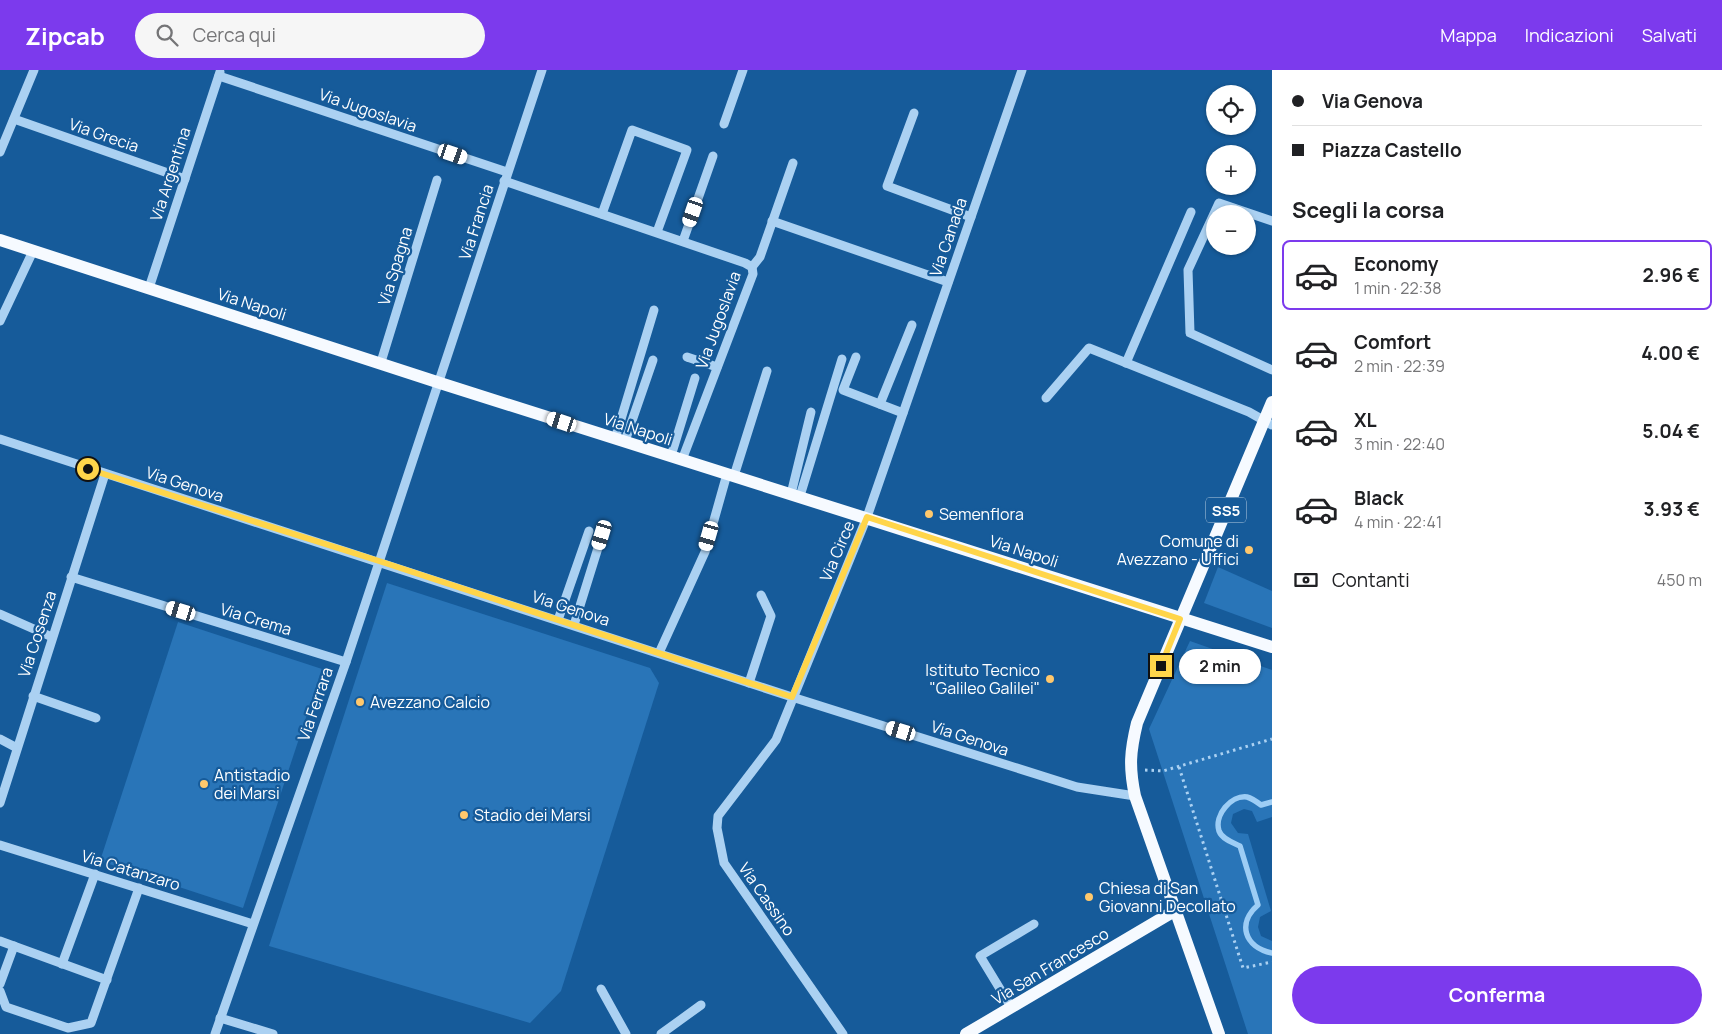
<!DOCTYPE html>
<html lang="it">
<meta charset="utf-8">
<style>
body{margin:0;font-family:Manrope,sans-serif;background:#f6f6f6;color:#202124;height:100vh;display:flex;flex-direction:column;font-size:19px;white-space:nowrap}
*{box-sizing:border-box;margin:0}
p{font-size:16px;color:#757577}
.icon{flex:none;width:28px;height:28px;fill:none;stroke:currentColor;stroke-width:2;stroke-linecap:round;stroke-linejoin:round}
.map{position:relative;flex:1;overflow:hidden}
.panel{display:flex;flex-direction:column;background:#fff;width:450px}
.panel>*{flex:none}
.guide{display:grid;align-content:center;height:110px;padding:0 20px;background:#fff}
.tools{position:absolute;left:1206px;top:15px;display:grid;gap:10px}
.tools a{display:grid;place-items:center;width:50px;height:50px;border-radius:50%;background:#fff;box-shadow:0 1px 4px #0004;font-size:25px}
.end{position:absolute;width:22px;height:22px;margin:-11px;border:6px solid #ffd54a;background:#111;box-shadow:0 0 0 2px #111}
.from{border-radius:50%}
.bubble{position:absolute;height:35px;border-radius:18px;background:#fff;box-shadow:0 1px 4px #0004;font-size:16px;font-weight:700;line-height:35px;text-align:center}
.car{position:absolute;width:15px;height:30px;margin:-15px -8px;border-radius:6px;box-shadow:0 0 4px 1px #0007;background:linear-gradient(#fff 24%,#345 0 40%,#fff 0 76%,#345 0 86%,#fff 0)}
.guide b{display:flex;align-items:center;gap:18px;height:48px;font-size:19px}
.guide b+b{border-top:1px solid #e0e0e0}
.guide i{width:12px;height:12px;background:#202124}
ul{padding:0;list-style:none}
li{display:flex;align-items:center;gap:15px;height:70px;margin:0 10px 8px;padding:0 10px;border:2px solid transparent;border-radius:8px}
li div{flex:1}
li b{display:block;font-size:19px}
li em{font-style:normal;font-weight:700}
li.on{border-color:#7c3aed}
li>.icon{width:45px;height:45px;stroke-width:1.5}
h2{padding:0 20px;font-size:22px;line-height:60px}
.pay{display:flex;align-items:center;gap:12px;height:55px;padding:0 20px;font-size:19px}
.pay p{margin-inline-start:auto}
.action{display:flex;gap:10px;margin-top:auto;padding:10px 20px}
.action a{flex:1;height:58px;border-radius:30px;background:#7c3aed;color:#fff;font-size:20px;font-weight:700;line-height:58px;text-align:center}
header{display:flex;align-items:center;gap:30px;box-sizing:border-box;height:70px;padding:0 25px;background:#7c3aed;color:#fff}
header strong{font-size:24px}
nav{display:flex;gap:28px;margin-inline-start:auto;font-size:18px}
.search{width:350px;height:45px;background:#f6f6f6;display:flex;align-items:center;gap:12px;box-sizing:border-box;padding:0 18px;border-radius:28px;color:#757577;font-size:19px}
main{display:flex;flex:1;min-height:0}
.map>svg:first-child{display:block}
.green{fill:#2975b8}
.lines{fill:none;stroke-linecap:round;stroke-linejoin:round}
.stream{stroke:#9dcdf5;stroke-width:5.5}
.path{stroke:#abd1f2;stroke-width:3;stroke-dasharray:2.5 4;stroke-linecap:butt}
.minor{stroke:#abd1f2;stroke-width:9}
.major{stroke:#f6faff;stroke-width:12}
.route{stroke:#ffd54a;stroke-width:6}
.poi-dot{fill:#ffc86c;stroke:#165b9a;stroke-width:2}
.labels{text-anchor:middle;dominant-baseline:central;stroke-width:4.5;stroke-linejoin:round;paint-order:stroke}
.shield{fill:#165b9a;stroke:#b9cee1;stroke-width:1}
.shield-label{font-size:15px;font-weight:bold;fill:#fff}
.street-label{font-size:16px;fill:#fff;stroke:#165b9a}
.poi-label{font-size:16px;fill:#fff;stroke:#165b9a;text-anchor:start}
</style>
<header>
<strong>Zipcab</strong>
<div class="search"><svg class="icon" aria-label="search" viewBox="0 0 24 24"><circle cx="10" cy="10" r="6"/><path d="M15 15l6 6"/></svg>Cerca qui</div>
<nav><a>Mappa</a><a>Indicazioni</a><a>Salvati</a></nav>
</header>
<main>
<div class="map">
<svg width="1272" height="964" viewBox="0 0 1272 964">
<rect width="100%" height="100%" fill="#165b9a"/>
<g class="green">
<polygon points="1218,497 1272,521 1272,558 1204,533"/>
<polygon points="387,513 650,598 659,613 561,921 530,953 269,876"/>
<polygon points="178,552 322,599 243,838 100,791"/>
<polygon points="1190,571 1272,600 1272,747 1257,752 1252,741 1244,739 1233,744 1231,753 1238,763 1248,764 1271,841 1260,847 1258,857 1261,866 1272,871 1272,964 1248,964 1149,659"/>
</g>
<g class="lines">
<path class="stream" d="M1272,732l-11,3c-4,-3 -10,-7 -14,-8 -16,-2 -33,18 -28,34 3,8 14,12 21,15l18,59c-21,18 -14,42 14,48"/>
<g class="path">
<polyline points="1179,697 1243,898 1272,892"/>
<polyline points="1145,700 1163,701 1272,669"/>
</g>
<g class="minor">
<polyline points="219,6 507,102"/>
<polyline points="914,43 887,116 971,147"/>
<polyline points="14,49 185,109"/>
<polyline points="724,54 743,0"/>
<polyline points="0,82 34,0"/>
<polyline points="504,111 745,193 752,197 753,204 682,390"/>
<polyline points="602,144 632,60 687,80 657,162"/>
<polyline points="772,151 948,212"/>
<polyline points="1272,151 1219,133 1188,200 1190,263 1272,300"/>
<polyline points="683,171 713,86"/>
<polyline points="752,197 760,187 793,93"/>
<polyline points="149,218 220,2"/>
<polyline points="0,251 33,181"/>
<polyline points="687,287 717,297"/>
<polyline points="856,287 843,320 903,343"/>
<polyline points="381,292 437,110"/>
<polyline points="1126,293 1191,142"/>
<polyline points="1046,328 1089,278 1249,342 1272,355"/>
<polyline points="880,334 912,255"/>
<polyline points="0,369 792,627 1077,717 1135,726"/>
<polyline points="615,369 654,240"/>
<polyline points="625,371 653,290"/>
<polyline points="671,386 695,308"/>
<polyline points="734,406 767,301"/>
<polyline points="791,424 811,342"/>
<polyline points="800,426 842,289"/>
<polyline points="71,507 346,592"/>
<polyline points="0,544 52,567"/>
<polyline points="558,550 589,461"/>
<polyline points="574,555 602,465"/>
<polyline points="659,583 705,482 727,404"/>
<polyline points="749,613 771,546 761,525"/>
<polyline points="33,626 96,648"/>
<polyline points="0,669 17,678"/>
<polyline points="0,733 105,404"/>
<polyline points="0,775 253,854"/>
<polyline points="0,871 107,910"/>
<polyline points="62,894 95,804"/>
<polyline points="0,914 14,876"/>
<polyline points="601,919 626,964"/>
<polyline points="0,921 6,937 68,958 91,953 139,818"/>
<polyline points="1011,937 980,886 1034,854"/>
<polyline points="220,948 273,964"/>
<polyline points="215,964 346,592 542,0"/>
<polyline points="661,964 701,935"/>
<polyline points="843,964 724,793 717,758 718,746 776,670 867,447 1022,0"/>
</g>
<g class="major">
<polyline points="0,170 440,313 1272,577"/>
<polyline points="966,964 1176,840"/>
<path d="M1219,964l-84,-238c-6,-29 -5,-44 2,-73l135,-321"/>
</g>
</g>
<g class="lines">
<polyline class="route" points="88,399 379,491 792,627 867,447 1180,549 1161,596"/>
</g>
<g class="poi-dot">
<circle cx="929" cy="444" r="5"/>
<circle cx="1249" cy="480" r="5"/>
<circle cx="1050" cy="609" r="5"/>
<circle cx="360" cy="632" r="5"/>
<circle cx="204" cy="714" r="5"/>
<circle cx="464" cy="745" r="5"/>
<circle cx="1089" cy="827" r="5"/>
</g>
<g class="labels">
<rect class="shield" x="1206" y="427.5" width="40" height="25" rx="4"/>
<g class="shield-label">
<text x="1226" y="440">SS5</text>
</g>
<g class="street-label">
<text transform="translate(368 40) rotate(19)">Via Jugoslavia</text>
<text transform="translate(104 65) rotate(19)">Via Grecia</text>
<text transform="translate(170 104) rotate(-72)">Via Argentina</text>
<text transform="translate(476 152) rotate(-72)">Via Francia</text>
<text transform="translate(948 167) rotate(-71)">Via Canada</text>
<text transform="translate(395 196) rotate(-73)">Via Spagna</text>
<text transform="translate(252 234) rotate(18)">Via Napoli</text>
<text transform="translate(718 250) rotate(-70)">Via Jugoslavia</text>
<text transform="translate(638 359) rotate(18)">Via Napoli</text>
<text transform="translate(185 414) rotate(18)">Via Genova</text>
<text transform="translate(837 481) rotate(-67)">Via Circe</text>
<text transform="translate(1024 481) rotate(18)">Via Napoli</text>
<text transform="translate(571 538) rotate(18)">Via Genova</text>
<text transform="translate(256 549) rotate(17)">Via Crema</text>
<text transform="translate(37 564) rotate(-72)">Via Cosenza</text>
<text transform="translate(315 634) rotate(-71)">Via Ferrara</text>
<text transform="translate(970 668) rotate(18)">Via Genova</text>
<text transform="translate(131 800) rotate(17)">Via Catanzaro</text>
<text transform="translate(767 829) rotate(55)">Via Cassino</text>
<text transform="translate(1050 896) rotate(-31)">Via San Francesco</text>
</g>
<g class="poi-label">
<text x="939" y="444">Semenflora</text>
<text x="1239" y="471" text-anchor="end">Comune di<tspan x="1239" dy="18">Avezzano - Uffici</tspan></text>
<text x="1040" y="600" text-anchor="end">Istituto Tecnico<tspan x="1040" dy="18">"Galileo Galilei"</tspan></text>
<text x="370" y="632">Avezzano Calcio</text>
<text x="214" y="705">Antistadio<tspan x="214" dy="18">dei Marsi</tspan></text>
<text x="474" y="745">Stadio dei Marsi</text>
<text x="1099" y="818">Chiesa di San<tspan x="1099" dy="18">Giovanni Decollato</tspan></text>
</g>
</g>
</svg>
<div class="tools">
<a><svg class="icon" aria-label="locate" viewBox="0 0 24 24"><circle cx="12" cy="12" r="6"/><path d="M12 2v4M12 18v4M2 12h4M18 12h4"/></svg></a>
<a>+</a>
<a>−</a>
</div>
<i class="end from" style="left:88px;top:399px"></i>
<i class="end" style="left:1161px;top:596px"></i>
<div class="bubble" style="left:1179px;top:579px;width:82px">2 min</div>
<i class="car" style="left:453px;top:84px;rotate:109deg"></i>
<i class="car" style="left:693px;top:142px;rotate:199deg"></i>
<i class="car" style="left:562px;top:352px;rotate:288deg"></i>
<i class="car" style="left:602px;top:465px;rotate:197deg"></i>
<i class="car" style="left:709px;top:466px;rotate:196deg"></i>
<i class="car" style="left:181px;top:541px;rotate:287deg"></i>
<i class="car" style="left:901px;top:661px;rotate:287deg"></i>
</div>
<section class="panel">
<div class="guide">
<b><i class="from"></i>Via Genova</b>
<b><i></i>Piazza Castello</b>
</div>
<h2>Scegli la corsa</h2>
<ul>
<li class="on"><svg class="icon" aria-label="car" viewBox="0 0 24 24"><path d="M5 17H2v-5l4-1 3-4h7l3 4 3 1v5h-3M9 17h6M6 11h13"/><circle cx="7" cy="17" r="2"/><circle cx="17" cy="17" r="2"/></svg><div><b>Economy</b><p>1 min · 22:38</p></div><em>2.96 €</em></li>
<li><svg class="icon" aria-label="car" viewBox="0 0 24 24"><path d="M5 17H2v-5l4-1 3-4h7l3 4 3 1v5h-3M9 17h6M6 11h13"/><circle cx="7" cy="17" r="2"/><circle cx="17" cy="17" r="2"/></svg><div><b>Comfort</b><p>2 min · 22:39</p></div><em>4.00 €</em></li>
<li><svg class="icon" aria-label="car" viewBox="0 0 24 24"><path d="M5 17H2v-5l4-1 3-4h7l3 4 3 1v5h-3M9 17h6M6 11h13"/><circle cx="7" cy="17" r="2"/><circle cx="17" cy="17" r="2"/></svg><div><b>XL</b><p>3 min · 22:40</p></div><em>5.04 €</em></li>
<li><svg class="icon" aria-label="car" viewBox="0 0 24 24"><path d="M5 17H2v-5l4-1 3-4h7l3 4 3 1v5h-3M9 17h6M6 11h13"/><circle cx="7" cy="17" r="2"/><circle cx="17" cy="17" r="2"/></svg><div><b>Black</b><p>4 min · 22:41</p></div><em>3.93 €</em></li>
</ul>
<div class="pay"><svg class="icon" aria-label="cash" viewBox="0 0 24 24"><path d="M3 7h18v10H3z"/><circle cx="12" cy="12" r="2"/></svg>Contanti<p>450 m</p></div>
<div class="action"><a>Conferma</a></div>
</section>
</main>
